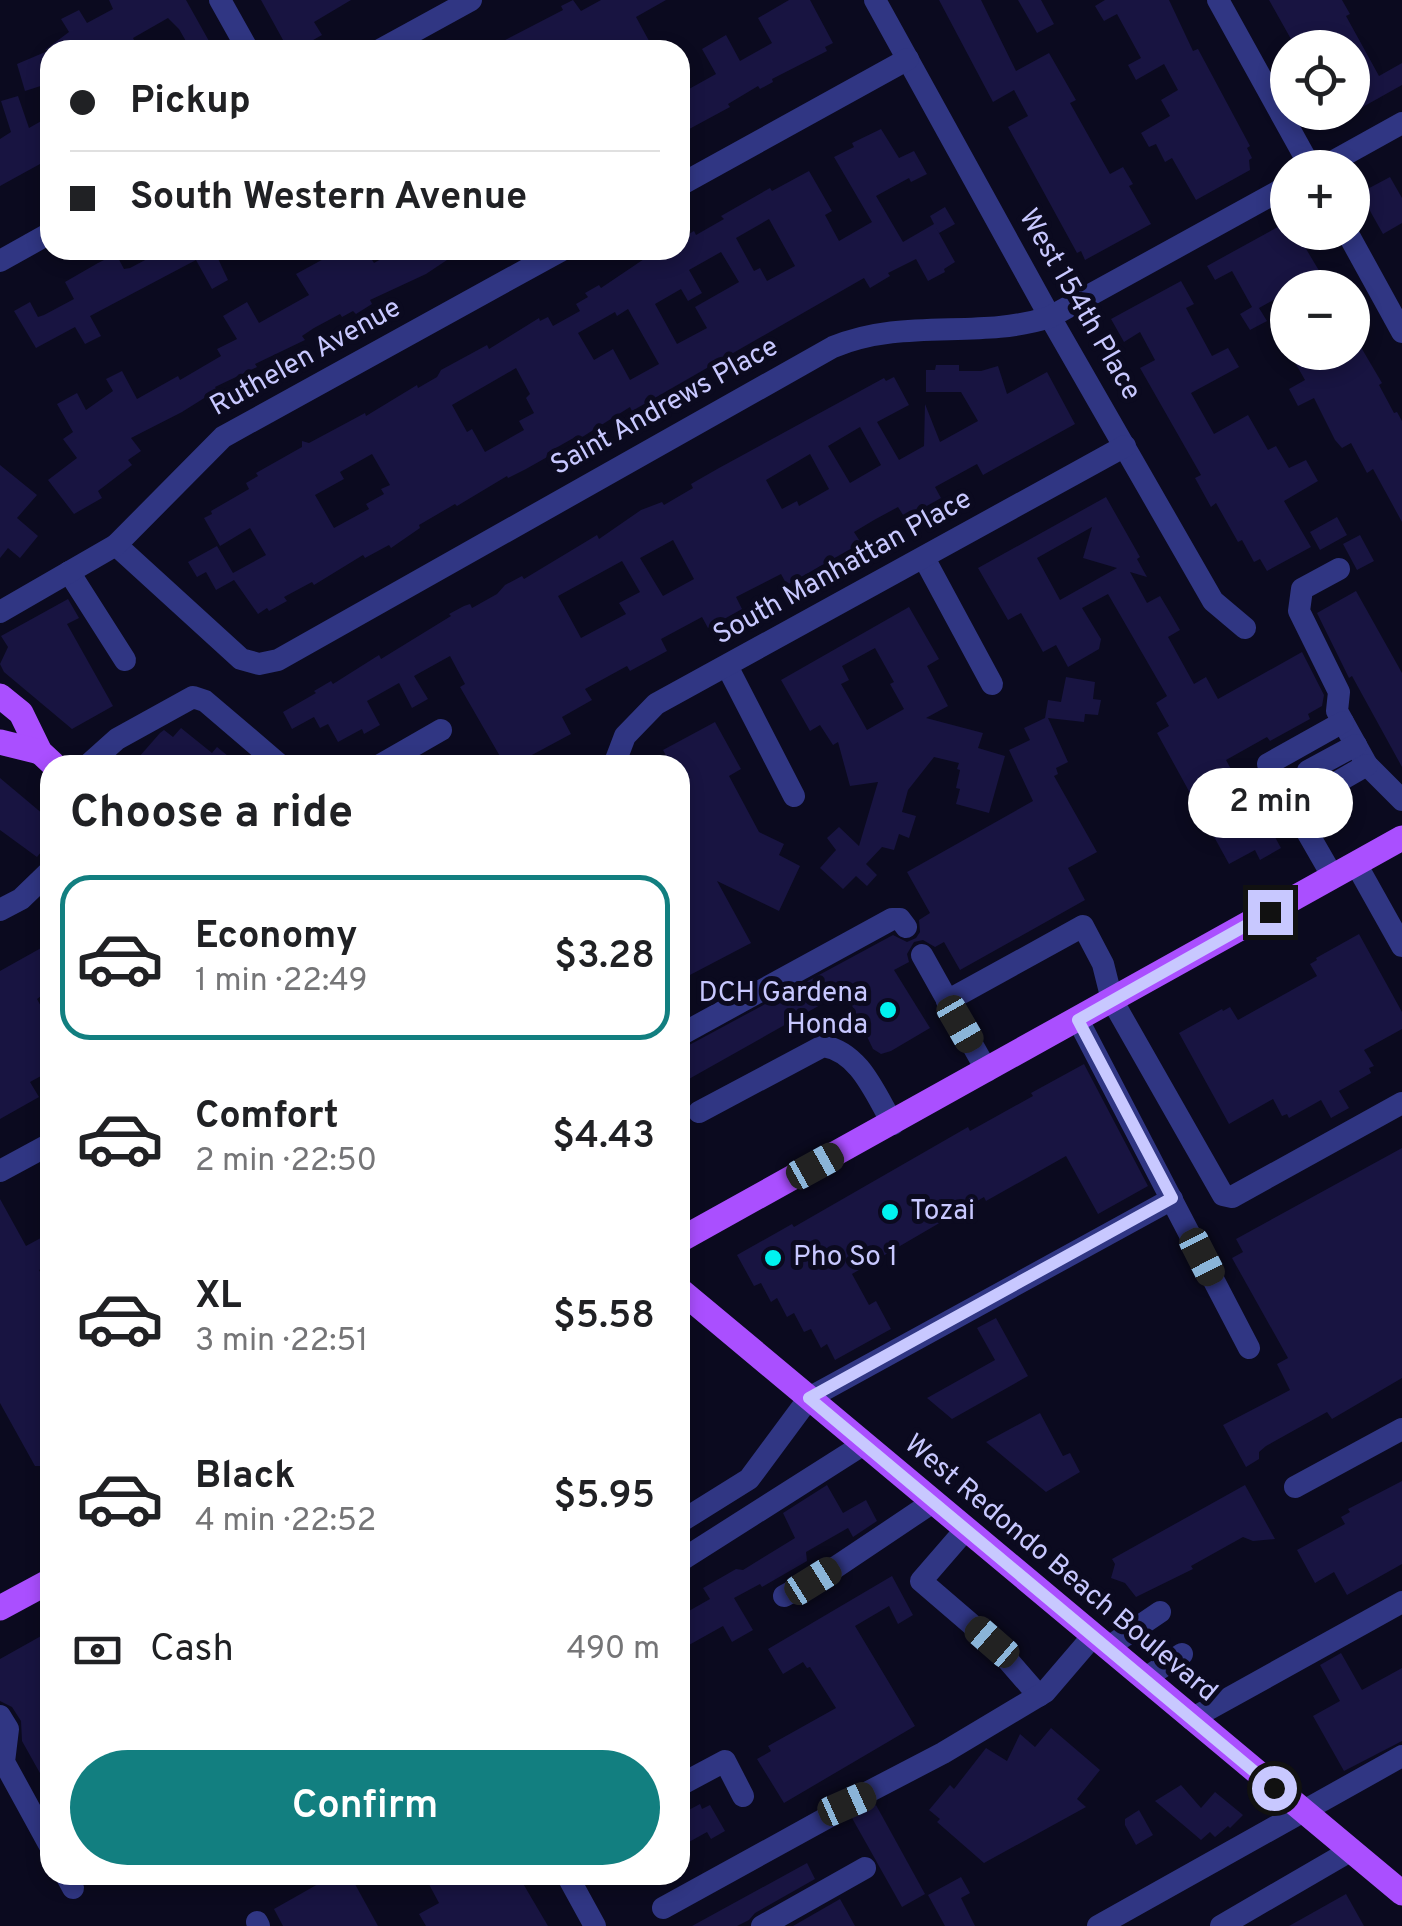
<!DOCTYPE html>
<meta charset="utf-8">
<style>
body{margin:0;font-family:Overpass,sans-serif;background:#f2f2f2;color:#202124;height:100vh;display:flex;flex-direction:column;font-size:38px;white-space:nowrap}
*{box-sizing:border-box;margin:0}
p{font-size:32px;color:#757577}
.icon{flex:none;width:55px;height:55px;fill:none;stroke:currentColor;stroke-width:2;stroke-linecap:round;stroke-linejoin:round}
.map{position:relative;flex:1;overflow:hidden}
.side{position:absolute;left:40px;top:755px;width:650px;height:1130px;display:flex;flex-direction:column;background:#fff;border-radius:30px;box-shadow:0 5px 15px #0003}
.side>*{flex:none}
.guide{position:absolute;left:40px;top:40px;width:650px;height:220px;border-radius:30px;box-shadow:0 5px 15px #0003;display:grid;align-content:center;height:220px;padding:0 30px;background:#fff}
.tools{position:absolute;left:1270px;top:30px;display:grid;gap:20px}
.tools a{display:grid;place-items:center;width:100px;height:100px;border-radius:50%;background:#fff;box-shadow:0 5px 15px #0003;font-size:50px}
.end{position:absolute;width:45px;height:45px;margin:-22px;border:12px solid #c8c8ff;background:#111;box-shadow:0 0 0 5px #111}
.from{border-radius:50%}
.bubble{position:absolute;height:70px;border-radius:35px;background:#fff;box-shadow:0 5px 15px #0003;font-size:32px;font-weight:600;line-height:70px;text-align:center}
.car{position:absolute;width:30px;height:60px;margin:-30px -15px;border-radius:12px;box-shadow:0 0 8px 2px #0007;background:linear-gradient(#222 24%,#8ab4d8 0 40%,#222 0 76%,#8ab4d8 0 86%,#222 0)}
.guide b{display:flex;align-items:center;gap:35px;height:95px;font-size:38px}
.guide b+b{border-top:2px solid #e0e0e0}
.guide i{width:25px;height:25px;background:#202124}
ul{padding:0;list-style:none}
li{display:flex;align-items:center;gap:30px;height:165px;margin:0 20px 15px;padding:0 10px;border:5px solid transparent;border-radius:30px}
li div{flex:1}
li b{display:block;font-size:38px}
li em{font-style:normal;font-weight:600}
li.active{border-color:#127f80}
li>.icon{width:90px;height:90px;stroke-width:1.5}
h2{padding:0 30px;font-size:45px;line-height:120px}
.pay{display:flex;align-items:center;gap:25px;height:110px;padding:0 30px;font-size:38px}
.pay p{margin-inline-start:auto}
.action{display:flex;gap:20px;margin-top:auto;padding:20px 30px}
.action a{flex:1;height:115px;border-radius:60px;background:#127f80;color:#fff;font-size:40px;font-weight:600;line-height:115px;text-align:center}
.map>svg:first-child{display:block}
.building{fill:#181441;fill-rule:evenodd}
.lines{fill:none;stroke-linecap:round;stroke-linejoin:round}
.minor{stroke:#303683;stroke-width:22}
.major{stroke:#aa4fff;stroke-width:25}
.route{stroke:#c8c8ff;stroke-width:12}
.poi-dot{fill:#00f3f0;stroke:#0b0a1f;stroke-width:4}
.labels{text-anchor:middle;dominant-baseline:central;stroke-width:10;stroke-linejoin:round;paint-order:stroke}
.street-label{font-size:28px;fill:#c8c8ff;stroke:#0b0a1f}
.poi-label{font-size:28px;fill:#c8c8ff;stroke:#0b0a1f;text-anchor:start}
</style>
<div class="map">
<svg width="1402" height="1926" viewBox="0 0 1402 1926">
<rect width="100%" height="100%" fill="#0b0a1f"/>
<g class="building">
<polygon points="109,0 186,0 214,50 191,50 179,29 168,18 133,38 136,44 126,50 45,50 69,32 61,19 79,10 87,23 113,9"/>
<polygon points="261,0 351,0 314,22 322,35 299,48 297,45 288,49"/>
<polygon points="573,0 581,11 601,0 666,0 636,17 654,50 486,50 563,10 561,6"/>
<polygon points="789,0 810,0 833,43 825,47 827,51 772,79 773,82 760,89 758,86 728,104 730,107 680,134 680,94 716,74 702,49 726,35 740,61 772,43 758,18"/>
<polygon points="939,0 981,0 1016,71 1049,53 1076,100 1070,103 1110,174 1123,167 1133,184 1129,186 1151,224 1085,260 1081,251 1077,253 1008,127 1028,116 1014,90 993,102"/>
<polygon points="1018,0 1041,0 1054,24 1037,33"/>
<polygon points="1105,0 1169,0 1193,51 1198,49 1250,146 1247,148 1252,158 1249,160 1250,170 1196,200 1172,158 1165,162 1156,144 1149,147 1141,133 1170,116 1161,100 1178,90 1164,64 1136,80 1128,65 1141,58 1117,14 1104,21 1095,6"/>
<polygon points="1269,0 1342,0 1350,14 1346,16 1379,76 1402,63 1402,85 1352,113 1352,48 1296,48"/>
<polygon points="50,50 50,83 25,91 17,64"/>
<polygon points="18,96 29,128 50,116 50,183 40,164 0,186 0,139 11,132 1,101"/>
<path d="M881,129l18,29 15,-7 13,23 -16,8 -2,-4 -33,18 27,46 31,-18 -4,-8 15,-9 10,17 -16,9 -4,-7 20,36 -11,7 1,3 -17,9 -12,-22 -28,14 2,3 -20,12 -6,-10 -232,133 -2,-4 -51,32 -2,-3 -30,17 2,3 -23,13 -18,9 -1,-2 -50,30 -2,-2 -36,21 1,3 -29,20 -2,-3 -24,13 -2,-3 -49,30 -2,-3 -28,15 3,4 -18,10 -2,-3 -9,6 -24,-34 -18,10 -10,-18 -9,5 -9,-15 29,-16 16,27 33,-18 -16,-27 -30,18 -16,-28 8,-4 -1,-3 38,-22 -3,-6 12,-7 -2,-3 46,-26v-6l7,2 56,-30 1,3 51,-31 1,3 19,-11 4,-7 46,-25 2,4 50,-31 1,3 8,-4 5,9 27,-15 -4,-7 12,-7 -3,-4 14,-8 2,3 46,-31 2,3 19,-10h12v-11l14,-8 2,4 28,-16 -3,-3 49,-28 2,3 37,-20 23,40 -7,4 14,26 33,-19 -38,-65 20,-10 -2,-4zM769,219l26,47 -28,15 -7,-13 -6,3 -18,-33zM721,252l18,30 -44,25 12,21 -30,16 -22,-40 26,-15 7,12 14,-8 -13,-23zM628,309l31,55 -29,16 -17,-31 -19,11 -16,-27 37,-21 2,4zM516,368l14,26 -4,4 8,15 -15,8 5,9 -39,22 -13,-23 -5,3 -15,-27zM372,454l18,31 -9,4 3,5 -18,10 3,5 -35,19 -19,-33 29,-16 -4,-7z"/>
<polygon points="1390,177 1402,198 1402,223 1383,234 1360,193"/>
<polygon points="1285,223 1288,232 1296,232 1324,279 1310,288 1288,288 1288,292 1259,308 1267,321 1250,330 1240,314 1252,307 1232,271 1215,280 1207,266"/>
<polygon points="164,250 214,250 228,280 212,289 196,260 90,316 101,336 85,344 75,327 36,348 14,311 30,302 38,317 44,315 74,299 65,282 98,263 116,254 124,269 130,268"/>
<polygon points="340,250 366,250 374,263 397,250 462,250 426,274 370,300 372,304 356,314 353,311 342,317 340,314 314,328 302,336 305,340 255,364 257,367 215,387 217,390 182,412 131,438 141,451 128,460 132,465 98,491 102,498 74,514 48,480 77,458 63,439 73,432 57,404 77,393 86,410 113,391 106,379 122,371 137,399 178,376 180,380 221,356 217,349 237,339 223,316 247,302 259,323 309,295 296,274"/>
<polygon points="1181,281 1194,304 1186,308 1212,356 1228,348 1239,367 1191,393 1214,434 1248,415 1268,450 1276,446 1289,468 1306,460 1318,481 1284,501 1311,547 1267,571 1260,559 1254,562 1242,540 1238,542 1216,503 1211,507 1195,478 1201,475 1140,368 1155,360 1140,332 1124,342 1111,319"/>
<polygon points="1352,332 1382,383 1379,385 1394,413 1397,412 1402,421 1402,522 1373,469 1367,473 1351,443 1342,448 1335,440 1314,398 1298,406 1289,389 1305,380 1289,352 1352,352"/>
<path d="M936,365h23v6h22l17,-5 9,28 40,-22 28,52 -92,51 -6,-11 -42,23 6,11 -36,20 -7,-11 -24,13 -20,12 7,11 -74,42 -6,-11 -45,23 6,12 -34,19 -6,-11 -41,22 6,12 -37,20 -3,-5 -42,23 7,11 -30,17 9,17 -41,22 5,9h-30l-45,-78 5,-3 -15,-28 -36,20 14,23 -16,9 -13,-25 -32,18 13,24 -16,9 -2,-5 -24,13 -10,-18 -8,4 -6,-11 -22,12 -9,-17 33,-19 -2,-2 17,-10 2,3 46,-29 2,4 70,-43 -2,-2 15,-8 6,-2 2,4 25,-14 8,-9 17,-9 2,3 73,-44 2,4 42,-29 21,-8 2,3 29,-17 -2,-4 28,-16 165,-90 2,3 8,-4 15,28 -32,17 22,38 25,-14 1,-42 15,38 38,-21 -17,-29h-35v-22h9zM860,427l21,38 -31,18 -22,-37zM810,454l19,35 -30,17 -2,-5 -15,8 -16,-29zM673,540l21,39 -31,17 -23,-38zM622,561l18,31 -21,11 7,11 -45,24 -23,-42z"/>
<polygon points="0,465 37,495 17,518 38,536 20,558 8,548 0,558"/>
<path d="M1106,497l34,60 -3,2 10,18 -17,-5 17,31 13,-7 9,15 11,19 -12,7 26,47 12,-7 12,22 84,-47 22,43 -2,11 -14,8 2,5 -40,22 -3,-4 -41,23 39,71 5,-3 11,20 -21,12 -5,-10 -26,14 -72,-131 12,-7 -13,-23 11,-7 -59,-102 -26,14 19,31 -2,10 -31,18 -12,-22 -13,7 -22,-39 -13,7 -30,-52zM1092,527l-9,31 34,10 -57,32 -23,-42z"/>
<polygon points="1337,517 1347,535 1320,550 1310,532"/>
<polygon points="1360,535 1374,561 1357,570 1343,544"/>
<polygon points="1356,591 1402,673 1402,767 1352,676 1349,678 1317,613"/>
<polygon points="68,599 79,618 67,624 113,706 72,729 4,672 0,664 8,647 1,636"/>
<path d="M909,607l30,52 -12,7 21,40 -22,12 57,15 -5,15 27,8 -16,57 -33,-9 4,-15 -4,-1 4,-18 -3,-1 2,-6 -25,-6 -26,33 -6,22 14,4 -7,22 -10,-4 -5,16 -12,-3 -16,17 11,11 -10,11 -11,-10 -13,13 -23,-21 16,-18 -9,-12 12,-11 20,19 19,-64 -28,4 -12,-44 -5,3 -13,-20 -10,6 -29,-51zM875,648l19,34 -4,2 14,25 -37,21 -26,-46 8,-4 -7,-14z"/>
<polygon points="1066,677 1095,682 1093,699 1101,700 1098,715 1085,714 1084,722 1048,718 1068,762 1056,768 1058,774 1054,776 1097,852 1068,868 1085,900 960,970 944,942 935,947 923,940 914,942 907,954 909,962 894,970 930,1028 891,1051 881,1054 873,1049 845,991 680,1084 680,1050 893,935 907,942 916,938 920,932 919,920 930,913 907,872 1033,801 1009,750 1030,740 1024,728 1045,718 1048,700 1061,702"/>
<polygon points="715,722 741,769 729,776 759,832 784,844 779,855 800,866 779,911 717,881 751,943 688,976 680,962 680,765 671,765 663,750"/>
<polygon points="181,728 212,753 217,747 239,765 132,765 160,733 164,730 173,737"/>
<polygon points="0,778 50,820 50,841 37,857 0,830"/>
<polygon points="1359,934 1402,1012 1402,1029 1364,1050 1374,1066 1369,1068 1371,1073 1339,1091 1349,1108 1331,1118 1321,1100 1289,1118 1287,1114 1282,1116 1273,1099 1229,1124 1179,1033 1222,1009 1223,1011 1230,1007 1238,1020 1317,976 1310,964 1317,960 1316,958"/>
<polygon points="50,943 50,989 37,999 50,1023 50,1071 30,1082 39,1097 0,1119 0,971"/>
<polygon points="1084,1064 1148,1186 1098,1214 1066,1156 986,1201 984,1197 852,1274 869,1305 876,1301 891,1329 835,1360 827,1344 821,1348 811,1329 804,1332 794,1313 787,1317 777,1298 771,1302 761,1283 754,1286 737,1255 792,1224 794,1227 968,1127 970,1131 1033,1096 1031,1093"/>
<polygon points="1402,1148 1402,1378 1332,1419 1327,1412 1266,1446 1259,1452 1259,1459 1246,1467 1223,1425 1290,1390 1277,1364 1288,1358 1232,1258 1243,1252 1236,1239"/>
<polygon points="0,1199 26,1246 50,1233 50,1264 39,1270 50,1290 50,1461 41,1466 35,1466 0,1403"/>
<polygon points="996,1318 1028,1376 952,1419 927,1398 995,1360 977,1328"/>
<polygon points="1040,1413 1063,1456 1070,1453 1080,1472 1046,1492 986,1442"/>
<polygon points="1402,1481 1402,1564 1347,1595 1334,1572 1315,1583 1297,1550 1345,1524 1341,1517 1350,1512 1348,1509"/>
<polygon points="827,1485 843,1513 866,1500 877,1521 853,1537 848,1528 806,1552 807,1561 762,1587 760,1584 734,1598 753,1630 732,1642 723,1626 680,1650 680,1616 710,1599 703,1588 736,1569 743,1570 795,1538 783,1513"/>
<polygon points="1245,1485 1275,1539 1253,1541 1243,1537 1191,1566 1193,1569 1136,1597 1125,1583 1111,1578 1115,1564 1112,1559"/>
<polygon points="892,1576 913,1615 898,1624 889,1606 855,1626 915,1726 784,1803 757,1759 771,1751 768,1746 836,1708 810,1667 807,1668 803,1662 783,1674 768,1649"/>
<polygon points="50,1631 50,1791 22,1741 21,1721 12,1707 0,1701 0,1659"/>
<polygon points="1341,1653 1362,1690 1402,1668 1402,1741 1344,1771 1313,1716 1340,1701 1320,1665"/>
<polygon points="1051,1728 1100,1770 1077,1799 1086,1807 984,1863 937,1822 940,1819 929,1810 950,1785 954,1789 986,1748 1007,1761 1020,1734 1035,1747"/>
<polygon points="1181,1785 1201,1808 1215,1792 1243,1815 1230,1828 1228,1826 1215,1837 1210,1832 1201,1840 1155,1801"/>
<polygon points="700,1804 702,1809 710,1805 725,1831 711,1839 707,1832 680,1847 680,1823 686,1819 683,1813"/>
<polygon points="876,1805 925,1894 902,1907 852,1818"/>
<polygon points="1139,1810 1153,1835 1136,1845 1125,1825 1125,1819"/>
<polygon points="807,1863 815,1879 755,1913 749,1920 737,1926 692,1926"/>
<polygon points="334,1875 350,1875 378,1926 283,1926 274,1909"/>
<polygon points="424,1875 518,1875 548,1926 426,1926 419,1914 439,1903"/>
<polygon points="961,1877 970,1893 961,1898 975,1926 945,1926 928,1895"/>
<polygon points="1346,1894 1364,1926 1289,1926"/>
<polygon points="840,1899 855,1926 793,1926"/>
</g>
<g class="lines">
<g class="minor">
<polyline points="220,0 248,50"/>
<polyline points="875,0 1050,317 1213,601 1245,628"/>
<polyline points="1218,0 1311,168"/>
<polyline points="380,50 471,0"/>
<polyline points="1321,168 1402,123"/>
<polyline points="680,185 908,59"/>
<polyline points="1347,232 1402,332"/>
<polyline points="0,261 50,233"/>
<path d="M116,545l125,114 18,5 19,-4 555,-313c73,-30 145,-7 217,-30l238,-131"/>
<polyline points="924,558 992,684"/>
<polyline points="1339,569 1302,589 1299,611 1339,692 1337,711 1367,765 1402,800"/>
<polyline points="69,572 125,660"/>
<polyline points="0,612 116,545 223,437 562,250"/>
<polyline points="727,666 794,796"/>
<polyline points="88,765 117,739 193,697 205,701 280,765"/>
<polyline points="380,765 441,730"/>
<polyline points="614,765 625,736 656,704 1125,446"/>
<polyline points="1308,771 1356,745"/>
<polyline points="1292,808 1367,765"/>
<polyline points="1356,864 1402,946"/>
<polyline points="1333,877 1268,764 1343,722"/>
<polyline points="0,910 21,899 50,871"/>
<polyline points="922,955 987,1071"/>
<polyline points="947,1001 1083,926 1103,964 1112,1000 1223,1195 1232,1197 1402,1103"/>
<polyline points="1078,1020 1249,1348"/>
<polyline points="680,1035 892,919 900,919 906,927"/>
<path d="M699,1112l124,-66c37,6 52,48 70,78"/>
<polyline points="0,1171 50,1144"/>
<polyline points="1295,1487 1402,1429"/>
<polyline points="680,1522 749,1479 809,1398 1172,1199"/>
<polyline points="966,1529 921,1581 992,1642 1039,1696"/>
<polyline points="680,1561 864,1444"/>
<polyline points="784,1596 833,1569 933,1502"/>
<polyline points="1107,1648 1160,1612"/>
<polyline points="1144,1679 1182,1654"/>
<polyline points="0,1716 8,1729 4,1762 50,1846"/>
<polyline points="1191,1719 1402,1602"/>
<polyline points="680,1785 725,1761 743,1796"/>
<polyline points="66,1875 73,1888"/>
<polyline points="567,1875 595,1926"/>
<polyline points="663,1908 830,1816 847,1803 943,1753 1045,1692 1093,1636"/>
<polyline points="257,1922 259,1926"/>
<polyline points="762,1926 865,1868"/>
<polyline points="1098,1926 1402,1756"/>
<polyline points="1221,1926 1350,1851"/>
</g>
<g class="major">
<polyline points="0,696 21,713 40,752 54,765"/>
<polyline points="0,742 40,752"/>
<polyline points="680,1240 1402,838"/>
<polyline points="680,1290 1402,1893"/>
<polyline points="0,1608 50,1581"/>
</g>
</g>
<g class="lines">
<polyline class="route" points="1270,912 1078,1020 1172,1198 809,1398 1274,1788"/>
</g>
<g class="poi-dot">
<circle cx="888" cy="1010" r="10"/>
<circle cx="890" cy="1212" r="10"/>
<circle cx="773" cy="1258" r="10"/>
</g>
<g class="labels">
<g class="street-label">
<text transform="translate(1079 305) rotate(60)">West 154th Place</text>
<text transform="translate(306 358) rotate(-29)">Ruthelen Avenue</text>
<text transform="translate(665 407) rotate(-29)">Saint Andrews Place</text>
<text transform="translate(843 568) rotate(-29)">South Manhattan Place</text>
<text transform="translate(1060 1569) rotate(40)">West Redondo Beach Boulevard</text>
</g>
<g class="poi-label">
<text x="868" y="994" text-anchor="end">DCH Gardena<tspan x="868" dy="32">Honda</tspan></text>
<text x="910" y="1212">Tozai</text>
<text x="793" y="1258">Pho So 1</text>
</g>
</g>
</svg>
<div class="tools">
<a><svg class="icon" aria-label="locate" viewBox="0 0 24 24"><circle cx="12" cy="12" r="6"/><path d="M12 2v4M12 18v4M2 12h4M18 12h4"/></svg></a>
<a>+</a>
<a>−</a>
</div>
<i class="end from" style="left:1274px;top:1788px"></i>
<i class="end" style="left:1270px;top:912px"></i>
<div class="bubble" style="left:1188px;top:768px;width:165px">2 min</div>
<i class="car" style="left:960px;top:1024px;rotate:150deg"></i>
<i class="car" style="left:815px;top:1166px;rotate:61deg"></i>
<i class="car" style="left:1202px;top:1257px;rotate:153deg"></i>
<i class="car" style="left:813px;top:1581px;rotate:58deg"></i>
<i class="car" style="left:992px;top:1642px;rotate:311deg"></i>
<i class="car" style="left:847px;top:1804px;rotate:66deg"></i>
<div class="guide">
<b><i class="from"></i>Pickup</b>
<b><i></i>South Western Avenue</b>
</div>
<section class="side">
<h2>Choose a ride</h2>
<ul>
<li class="active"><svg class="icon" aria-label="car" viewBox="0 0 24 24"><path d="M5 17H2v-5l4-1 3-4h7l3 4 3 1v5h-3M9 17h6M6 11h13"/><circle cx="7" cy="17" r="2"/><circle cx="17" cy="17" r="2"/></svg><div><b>Economy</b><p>1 min · 22:49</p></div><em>$3.28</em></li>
<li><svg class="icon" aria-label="car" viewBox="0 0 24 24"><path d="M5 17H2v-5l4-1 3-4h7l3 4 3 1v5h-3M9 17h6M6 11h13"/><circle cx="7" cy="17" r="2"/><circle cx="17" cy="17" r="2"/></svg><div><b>Comfort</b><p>2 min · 22:50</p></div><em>$4.43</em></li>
<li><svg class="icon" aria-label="car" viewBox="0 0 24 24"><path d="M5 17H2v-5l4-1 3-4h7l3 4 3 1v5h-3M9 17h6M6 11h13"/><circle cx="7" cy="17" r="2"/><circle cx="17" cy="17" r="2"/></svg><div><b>XL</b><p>3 min · 22:51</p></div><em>$5.58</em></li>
<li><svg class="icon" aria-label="car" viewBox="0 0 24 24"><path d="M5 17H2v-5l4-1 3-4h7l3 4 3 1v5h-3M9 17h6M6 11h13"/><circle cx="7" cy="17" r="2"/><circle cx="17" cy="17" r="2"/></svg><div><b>Black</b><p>4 min · 22:52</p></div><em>$5.95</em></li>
</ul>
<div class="pay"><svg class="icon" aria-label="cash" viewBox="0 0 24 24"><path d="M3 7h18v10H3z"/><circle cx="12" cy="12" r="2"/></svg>Cash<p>490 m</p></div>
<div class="action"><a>Confirm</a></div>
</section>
</div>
